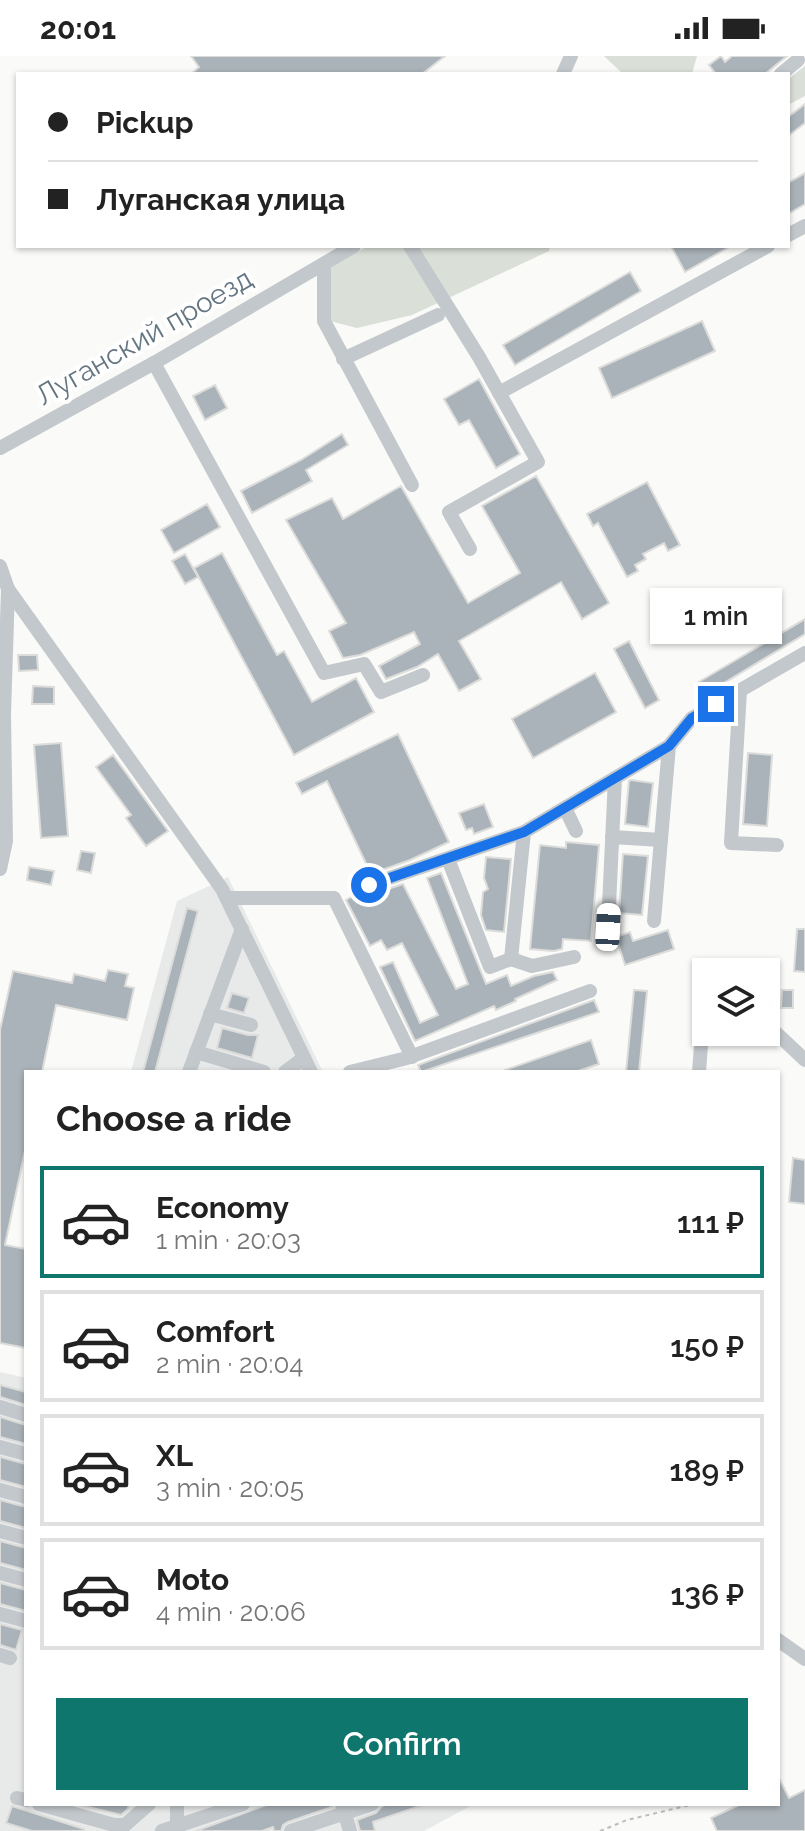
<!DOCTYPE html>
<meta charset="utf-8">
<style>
body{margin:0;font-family:Raleway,sans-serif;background:#f2f2f2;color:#222;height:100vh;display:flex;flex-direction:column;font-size:30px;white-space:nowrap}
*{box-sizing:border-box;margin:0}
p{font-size:26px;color:#767676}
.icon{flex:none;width:44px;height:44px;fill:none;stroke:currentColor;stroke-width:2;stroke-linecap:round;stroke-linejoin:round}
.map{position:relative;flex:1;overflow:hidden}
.drawer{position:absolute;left:24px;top:1014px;width:756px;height:736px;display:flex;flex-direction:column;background:#fff;border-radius:0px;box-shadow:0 2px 6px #0004}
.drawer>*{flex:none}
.banner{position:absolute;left:16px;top:16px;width:774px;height:176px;border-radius:0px;box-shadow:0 2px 6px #0004;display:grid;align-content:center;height:176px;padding:0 32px;background:#fff}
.controls{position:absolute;left:692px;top:902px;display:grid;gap:16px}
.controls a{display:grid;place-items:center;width:88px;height:88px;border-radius:0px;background:#fff;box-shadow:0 2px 6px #0004;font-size:40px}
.end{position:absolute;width:36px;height:36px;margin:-18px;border:10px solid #1a73e8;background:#fff;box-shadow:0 0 0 4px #fff}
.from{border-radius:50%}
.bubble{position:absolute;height:56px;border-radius:0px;background:#fff;box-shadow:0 2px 6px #0004;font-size:26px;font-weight:600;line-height:56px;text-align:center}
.car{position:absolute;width:24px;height:48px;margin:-24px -12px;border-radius:10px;box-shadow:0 0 6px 2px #0007;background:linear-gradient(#fff 24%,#345 0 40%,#fff 0 76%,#345 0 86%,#fff 0)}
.banner b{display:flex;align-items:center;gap:28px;height:76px;font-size:30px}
.banner b+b{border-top:2px solid #e0e0e0}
.banner i{width:20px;height:20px;background:#222}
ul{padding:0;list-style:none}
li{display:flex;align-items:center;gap:24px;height:112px;margin:0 16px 12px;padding:0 16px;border:4px solid #e0e0e0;border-radius:0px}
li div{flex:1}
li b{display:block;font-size:30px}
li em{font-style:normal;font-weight:600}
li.current{border-color:#0f766e}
li>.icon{width:72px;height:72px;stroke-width:1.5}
h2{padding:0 32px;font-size:36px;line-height:96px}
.action{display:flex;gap:16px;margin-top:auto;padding:16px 32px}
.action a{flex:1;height:92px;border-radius:0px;background:#0f766e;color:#fff;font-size:32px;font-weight:600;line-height:92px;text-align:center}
.status{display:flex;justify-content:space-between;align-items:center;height:56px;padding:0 40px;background:#fff;direction:ltr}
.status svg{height:22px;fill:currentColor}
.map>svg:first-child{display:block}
.built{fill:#e8e9e9}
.green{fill:#dadfd7}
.building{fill:#aab3b9;stroke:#dcdcda;stroke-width:2}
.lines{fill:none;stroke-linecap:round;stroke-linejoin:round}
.path{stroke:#bbbfc2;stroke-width:2;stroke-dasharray:4 4;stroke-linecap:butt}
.minor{stroke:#c3c8cc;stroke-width:14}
.route{stroke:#1a73e8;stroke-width:10}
.labels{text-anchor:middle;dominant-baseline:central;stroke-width:8;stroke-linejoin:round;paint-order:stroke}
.street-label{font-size:28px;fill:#657683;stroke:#fff}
</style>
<div class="status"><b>20:01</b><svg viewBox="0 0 49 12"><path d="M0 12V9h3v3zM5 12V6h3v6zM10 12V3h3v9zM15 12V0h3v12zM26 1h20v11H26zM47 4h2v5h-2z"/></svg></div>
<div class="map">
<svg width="805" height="1775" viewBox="0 0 805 1775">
<rect width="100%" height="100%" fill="#fafaf8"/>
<g class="built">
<polygon points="228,821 323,1016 131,1016 177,845"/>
<polygon points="0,1316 26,1322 26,1748 474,1748 424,1775 0,1775"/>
</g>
<g class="green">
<polygon points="604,0 697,0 692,18 623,18"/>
<polygon points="805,10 805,40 788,49 788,23"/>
<polygon points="368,190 550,190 549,195 412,259 357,272 330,265 328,212"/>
</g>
<g class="building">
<polygon points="191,0 445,0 422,18 191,18 199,11"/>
<polygon points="721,0 725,6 732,0 787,0 765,18 716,18 709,9"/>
<polygon points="805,48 805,67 788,80 788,61"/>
<polygon points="805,117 805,148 788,158 788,127"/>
<polygon points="671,190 731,190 685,216"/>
<polygon points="630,216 641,235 515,309 503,289"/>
<polygon points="702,265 715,295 612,342 599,312"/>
<polygon points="479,323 520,398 496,412 469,364 459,369 444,343"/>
<polygon points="215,329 227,352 205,364 193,340"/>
<polygon points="342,378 348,389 306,414 312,425 252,457 241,435 301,404"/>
<polygon points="536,420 609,547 582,563 561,526 459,585 481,623 459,635 438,598 417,611 386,623 379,610 420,588 414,576 360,599 343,602 329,575 346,567 286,464 332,442 343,463 401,430 468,547 520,517 482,450"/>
<polygon points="647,426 680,489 668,495 664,487 643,498 646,503 635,509 638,515 627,521 598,467 593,470 587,458"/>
<polygon points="207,448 220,471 174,497 161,474"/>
<polygon points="222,497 277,599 284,595 312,646 356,622 374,656 294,699 194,512"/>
<polygon points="185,498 198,521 185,528 172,505"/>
<polygon points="805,563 805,578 704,639 697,627"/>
<polygon points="629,585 659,644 645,652 614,593"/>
<polygon points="18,599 37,599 38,614 19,615"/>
<polygon points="595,617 616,656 533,702 512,663"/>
<polygon points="33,630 54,631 54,648 32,648"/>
<polygon points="398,678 449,786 410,804 371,818 327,725 302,738 296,727"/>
<polygon points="61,687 68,780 41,782 34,689"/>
<polygon points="748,697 772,699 767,770 743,768"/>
<polygon points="113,699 168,775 146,790 126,762 131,759 96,711"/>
<polygon points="631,724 653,727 648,771 625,768 629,725"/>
<polygon points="484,748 493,771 474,778 472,772 466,774 459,757"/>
<polygon points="566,786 599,789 591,885 563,883 562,893 554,895 530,893 540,789 566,792"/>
<polygon points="81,795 95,797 91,817 77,814"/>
<polygon points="623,798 648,800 642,859 619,857"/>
<polygon points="486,801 511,803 504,876 486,874 481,859 483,836 488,833 484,822"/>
<polygon points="29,811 54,815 51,829 27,824"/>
<polygon points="441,817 486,928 507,919 511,930 534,920 553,916 557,924 515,943 516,945 496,954 494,950 415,985 380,911 393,906 420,967 438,959 402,887 387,894 381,884 370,890 346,844 356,838 360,845 370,839 403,828 456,933 468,928 427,822"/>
<polygon points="187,852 198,855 155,1016 143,1016"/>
<polygon points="797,873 805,873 805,916 794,915"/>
<polygon points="668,874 674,893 625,909 616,881 630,876 633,885"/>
<polygon points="108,914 128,918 125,930 134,932 127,964 56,949 42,1016 26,1016 26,1090 5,1189 26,1193 26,1292 0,1287 0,974 13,915 72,927 74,918 105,925"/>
<polygon points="699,932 706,932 706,964 695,964"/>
<polygon points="634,934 647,935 639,1016 626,1016"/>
<polygon points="782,934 793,934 793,952 781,952"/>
<polygon points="232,937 249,942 244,957 227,952"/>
<polygon points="594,944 599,956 421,1016 418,1009"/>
<polygon points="222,972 248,979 258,979 252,1002 217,992"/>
<polygon points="591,984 599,1008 575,1016 506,1016 505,1014"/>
<polygon points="793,1102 805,1104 805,1148 789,1146"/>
<polygon points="0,1329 26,1336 26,1349 0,1341"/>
<polygon points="0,1361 26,1369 26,1388 0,1381"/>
<polygon points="0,1401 26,1408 26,1431 0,1424"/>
<polygon points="0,1444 26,1451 26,1472 0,1465"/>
<polygon points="0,1485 26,1492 26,1514 0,1507"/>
<polygon points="0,1527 26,1534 26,1555 0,1548"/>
<polygon points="0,1568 22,1574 16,1594 0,1589"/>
<polygon points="778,1720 789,1742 805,1734 805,1775 717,1775 711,1762 741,1748 778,1748"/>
<polygon points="84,1748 129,1748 128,1753 121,1759 84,1750"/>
<polygon points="269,1748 332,1748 332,1751 288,1766 283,1769 281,1775 274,1775 273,1771 262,1775 196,1775"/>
<polygon points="388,1748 420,1748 420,1750 373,1766 375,1775 360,1775 357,1764 376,1757 382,1750"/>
<polygon points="12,1750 84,1773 84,1775 32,1775 6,1767"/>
</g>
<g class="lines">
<polyline class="path" points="600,1775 627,1764 690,1749"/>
<g class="minor">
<polyline points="563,18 571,0"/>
<polyline points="781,18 798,4"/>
<polyline points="788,179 805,170"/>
<polyline points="410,190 479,301 538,406 449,456 470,493"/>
<polyline points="324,208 324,265 412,429"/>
<polyline points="343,303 438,259"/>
<polyline points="154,307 324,617 364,608 381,636 423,619"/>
<polyline points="499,337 768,190"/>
<polyline points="0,392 154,307 354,190"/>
<polyline points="0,510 8,533 222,833 311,1016"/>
<polyline points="740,635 731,787 777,789"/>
<polyline points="2,664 4,658 8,533"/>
<polyline points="565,752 576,775"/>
<polyline points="612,781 661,784"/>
<polyline points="448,803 490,911 511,903 532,910 574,901"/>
<polyline points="0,813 6,785 4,658"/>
<polyline points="369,829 524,776"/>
<polyline points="227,842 334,842 412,1001"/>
<polyline points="654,865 669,690"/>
<polyline points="608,871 615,722"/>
<polyline points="511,903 524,776 669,690 692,662 805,597"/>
<polyline points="210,958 251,969"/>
<polyline points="766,973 773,974 805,1004"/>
<polyline points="196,996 264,1016"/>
<polyline points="189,1016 242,873"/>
<polyline points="285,1016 304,1002"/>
<polyline points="350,1016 407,1002 590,935"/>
<polyline points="699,1016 702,976 706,974"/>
<polyline points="0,1351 26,1359"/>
<polyline points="0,1391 26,1398"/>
<polyline points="0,1434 26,1441"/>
<polyline points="0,1475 26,1482"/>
<polyline points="0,1517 26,1524"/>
<polyline points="0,1558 26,1565"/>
<polyline points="778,1584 805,1603"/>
<polyline points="0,1599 10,1602"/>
<polyline points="17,1742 26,1744"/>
<polyline points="39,1748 114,1769 125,1769 149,1748"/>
<polyline points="177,1748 177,1775"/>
<polyline points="342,1748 350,1775"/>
<polyline points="162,1775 243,1748"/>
<polyline points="291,1775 372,1748"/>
</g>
</g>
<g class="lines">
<polyline class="route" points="369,829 524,776 669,690 692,662 716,648"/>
</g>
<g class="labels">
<g class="street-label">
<text transform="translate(144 281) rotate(-30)">Луганский проезд</text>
</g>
</g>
</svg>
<div class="controls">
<a><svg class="icon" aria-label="layers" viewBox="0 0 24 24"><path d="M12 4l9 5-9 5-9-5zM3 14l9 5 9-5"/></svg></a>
</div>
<i class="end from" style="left:369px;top:829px"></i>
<i class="end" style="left:716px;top:648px"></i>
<div class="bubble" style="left:650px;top:532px;width:132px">1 min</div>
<i class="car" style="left:608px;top:871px;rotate:3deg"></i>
<div class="banner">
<b><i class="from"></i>Pickup</b>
<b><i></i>Луганская улица</b>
</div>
<section class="drawer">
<h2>Choose a ride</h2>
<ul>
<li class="current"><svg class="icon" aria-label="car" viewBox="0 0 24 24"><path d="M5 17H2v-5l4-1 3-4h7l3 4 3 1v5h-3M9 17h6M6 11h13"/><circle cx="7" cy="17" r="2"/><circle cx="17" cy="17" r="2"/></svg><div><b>Economy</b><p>1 min · 20:03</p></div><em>111 ₽</em></li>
<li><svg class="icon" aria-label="car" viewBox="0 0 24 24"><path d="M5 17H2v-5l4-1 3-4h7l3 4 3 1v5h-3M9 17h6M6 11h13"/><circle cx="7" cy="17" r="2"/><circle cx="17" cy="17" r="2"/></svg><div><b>Comfort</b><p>2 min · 20:04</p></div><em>150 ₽</em></li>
<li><svg class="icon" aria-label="car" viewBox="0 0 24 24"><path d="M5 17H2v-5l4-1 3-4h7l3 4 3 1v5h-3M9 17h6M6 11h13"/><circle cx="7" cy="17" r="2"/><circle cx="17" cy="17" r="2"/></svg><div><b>XL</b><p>3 min · 20:05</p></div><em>189 ₽</em></li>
<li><svg class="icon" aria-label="car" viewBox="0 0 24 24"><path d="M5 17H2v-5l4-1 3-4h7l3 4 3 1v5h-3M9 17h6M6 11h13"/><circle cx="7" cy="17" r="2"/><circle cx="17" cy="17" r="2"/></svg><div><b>Moto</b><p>4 min · 20:06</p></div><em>136 ₽</em></li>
</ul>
<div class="action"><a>Confirm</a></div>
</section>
</div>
